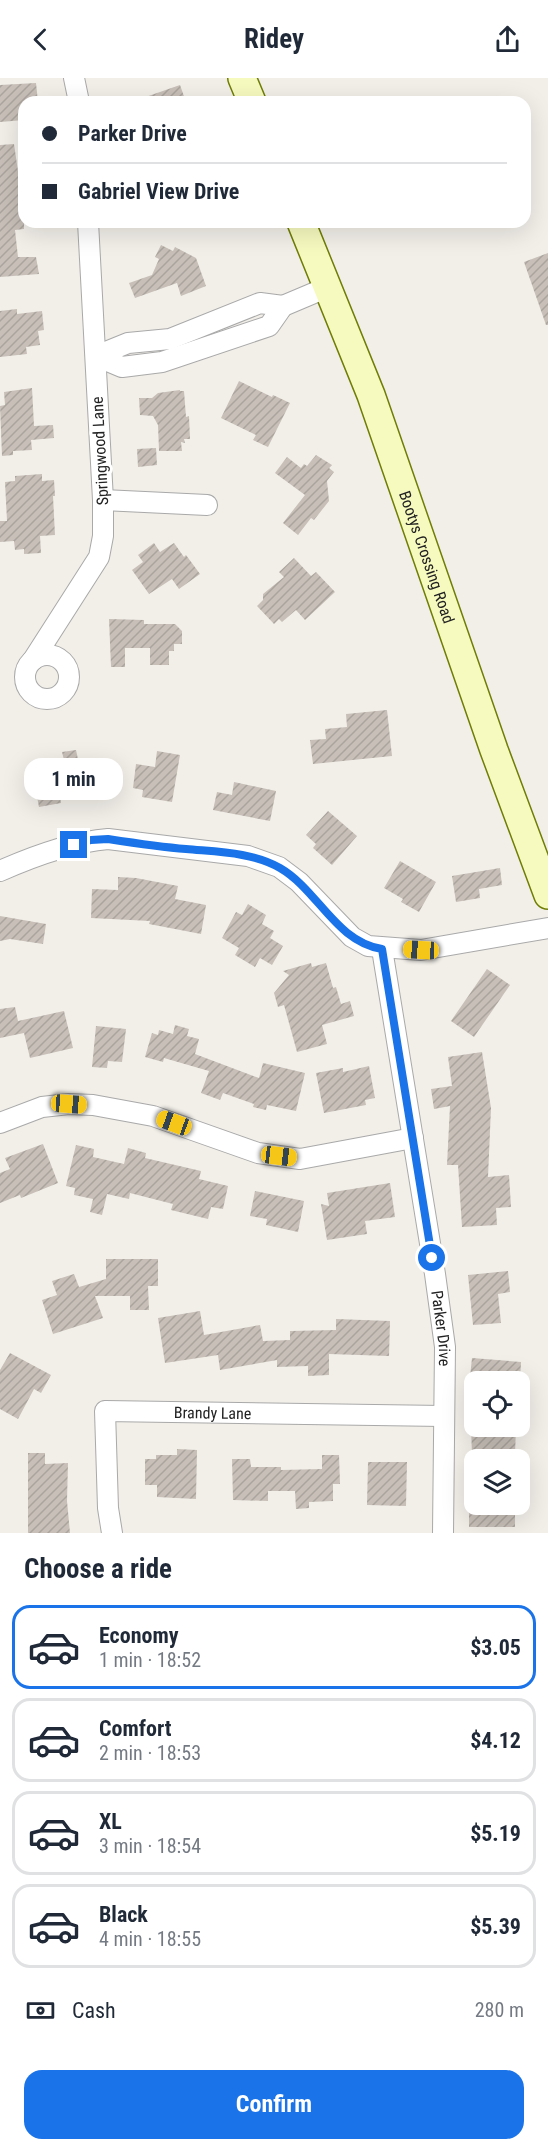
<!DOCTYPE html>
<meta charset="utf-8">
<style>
body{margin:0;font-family:"Roboto Condensed",sans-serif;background:#f2f2f3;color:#1f2937;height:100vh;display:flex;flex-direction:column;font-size:22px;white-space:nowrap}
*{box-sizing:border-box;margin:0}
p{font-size:20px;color:#747a83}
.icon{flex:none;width:33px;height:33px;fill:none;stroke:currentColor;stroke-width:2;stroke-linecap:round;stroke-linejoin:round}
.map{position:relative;height:1455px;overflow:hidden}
.panel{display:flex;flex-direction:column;background:#fff;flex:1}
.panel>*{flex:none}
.banner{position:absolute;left:18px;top:18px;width:513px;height:132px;border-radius:18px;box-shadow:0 6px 24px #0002;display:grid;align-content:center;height:132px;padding:0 24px;background:#fff}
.controls{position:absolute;left:464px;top:1293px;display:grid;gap:12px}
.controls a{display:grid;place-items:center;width:66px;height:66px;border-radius:12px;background:#fff;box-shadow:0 6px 24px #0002;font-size:30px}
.end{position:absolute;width:27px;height:27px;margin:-14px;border:8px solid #1a73e8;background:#fff;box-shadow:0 0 0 3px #fff}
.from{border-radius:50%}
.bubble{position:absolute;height:42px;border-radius:18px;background:#fff;box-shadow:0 6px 24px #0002;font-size:20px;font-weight:700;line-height:42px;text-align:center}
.car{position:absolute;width:18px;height:36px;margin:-18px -9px;border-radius:8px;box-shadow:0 0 4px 2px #0007;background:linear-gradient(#f5c518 24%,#345 0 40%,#f5c518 0 76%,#345 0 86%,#f5c518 0)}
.banner b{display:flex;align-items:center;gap:21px;height:57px;font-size:22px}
.banner b+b{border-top:2px solid #e0e1e3}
.banner i{width:15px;height:15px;background:#1f2937}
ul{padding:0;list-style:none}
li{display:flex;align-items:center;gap:18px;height:84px;margin:0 12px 9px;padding:0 12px;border:3px solid #e0e1e3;border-radius:18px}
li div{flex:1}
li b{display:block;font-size:22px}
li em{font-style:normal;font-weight:700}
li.selected{border-color:#1a73e8}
li>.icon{width:54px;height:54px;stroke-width:1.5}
h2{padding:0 24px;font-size:27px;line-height:72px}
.pay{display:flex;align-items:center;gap:15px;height:66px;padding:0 24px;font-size:22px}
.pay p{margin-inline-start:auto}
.cta{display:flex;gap:12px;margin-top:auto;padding:12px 24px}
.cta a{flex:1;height:69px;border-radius:18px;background:#1a73e8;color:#fff;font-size:24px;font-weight:700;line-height:69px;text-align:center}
header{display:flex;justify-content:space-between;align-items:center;height:78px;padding:0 24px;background:#fff;font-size:27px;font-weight:700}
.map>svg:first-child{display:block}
.building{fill:url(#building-hatch)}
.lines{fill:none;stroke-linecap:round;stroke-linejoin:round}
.street-casing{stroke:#a9a9a9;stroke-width:22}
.secondary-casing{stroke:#707d05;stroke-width:30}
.street{stroke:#fff;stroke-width:20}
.secondary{stroke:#f7fabf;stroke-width:27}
.route{stroke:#1a73e8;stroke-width:8}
.labels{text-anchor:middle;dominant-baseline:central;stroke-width:6;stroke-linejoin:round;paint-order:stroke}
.street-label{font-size:16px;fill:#222;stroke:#fff}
</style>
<header><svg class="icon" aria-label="back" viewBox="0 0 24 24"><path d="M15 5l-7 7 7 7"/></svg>Ridey<svg class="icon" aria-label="share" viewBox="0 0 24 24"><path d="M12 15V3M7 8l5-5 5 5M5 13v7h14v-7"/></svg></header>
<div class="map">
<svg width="548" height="1455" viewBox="0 0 548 1455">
<defs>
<pattern id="building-hatch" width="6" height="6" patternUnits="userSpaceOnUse" patternTransform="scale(1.5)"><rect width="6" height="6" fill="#c7bfb8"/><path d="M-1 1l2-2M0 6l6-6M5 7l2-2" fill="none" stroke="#aba49e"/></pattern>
</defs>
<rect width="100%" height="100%" fill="#f2efe9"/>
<g class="building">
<polygon points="36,5 38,24 24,24 24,42 0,44 0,7"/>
<polygon points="180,7 186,24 137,24 137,22"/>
<polygon points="14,66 19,100 24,99 24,151 15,152 18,179 36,179 39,196 0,199 0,67"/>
<polygon points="161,167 173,173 175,169 196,180 206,208 181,218 177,205 135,220 129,205 152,197 159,181 155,179"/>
<polygon points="548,175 548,247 546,247 524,184"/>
<polygon points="17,231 17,236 42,233 44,252 38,253 40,267 26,269 27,276 0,279 0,233"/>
<polygon points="239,303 272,319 273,317 290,325 268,369 253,362 256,357 221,340"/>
<polygon points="32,310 34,348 53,347 54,360 31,362 32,372 13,373 13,377 2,378 0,328 5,327 4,314"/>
<polygon points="180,312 180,313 184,313 186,339 189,338 190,361 184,361 185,365 181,364 182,373 159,373 158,347 153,338 140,337 139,320 152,320 158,315"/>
<polygon points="156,370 157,387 138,389 137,371"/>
<polygon points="316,377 332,387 329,390 334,394 327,403 329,423 314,442 311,440 298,457 283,445 305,417 275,395 287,379 301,390 304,386 307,388"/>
<polygon points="42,396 42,403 54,402 55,418 53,418 55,457 40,458 41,475 24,476 24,471 15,472 14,463 0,464 0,443 7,443 5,404 15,403 15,398"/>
<polygon points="154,465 160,474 174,465 184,479 186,477 200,496 179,511 172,501 149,516 132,492 143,484 138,477"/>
<polygon points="294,480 311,498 316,494 335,514 305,542 296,532 282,544 279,541 274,546 257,528 263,522 263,516 284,499 279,494"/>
<polygon points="109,541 144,542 144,546 175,546 182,553 182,566 174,566 174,573 169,573 169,587 150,587 150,570 125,570 125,589 111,589"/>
<polygon points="387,632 392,678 313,686 310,662 326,661 325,651 347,649 346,636"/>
<polygon points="76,672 85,714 60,719 61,725 39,729 31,688 64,682 62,674"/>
<polygon points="157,673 180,677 172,724 142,719 143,712 133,710 136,686 155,689"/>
<polygon points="234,704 276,713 270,743 213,732 217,714 232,717"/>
<polygon points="328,733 357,758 332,787 313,770 316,766 306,757"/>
<polygon points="400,783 436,804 419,834 401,824 403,821 384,810"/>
<polygon points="500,790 502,807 479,811 480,820 456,824 452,798"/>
<polygon points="118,799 136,800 178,808 175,821 206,827 201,856 149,846 150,843 91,840 92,811 118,812"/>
<polygon points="248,826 266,837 262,846 274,853 270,860 283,868 272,887 260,880 255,889 235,877 239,870 222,860 236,834 242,837"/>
<polygon points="0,838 46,846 43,866 10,861 0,863"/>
<polygon points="311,885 312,889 326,885 333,910 336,909 341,926 350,923 354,938 322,947 327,966 297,974 284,927 278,929 274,915 289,897 283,893"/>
<polygon points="487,891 510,907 474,959 451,943"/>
<polygon points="15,929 18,943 64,933 73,970 30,980 24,955 0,960 0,931"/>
<polygon points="175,947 189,951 187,958 199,961 195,976 259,1000 263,985 305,995 296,1033 267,1027 266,1032 253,1029 254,1026 223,1015 220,1022 201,1015 209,993 164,980 163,984 145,979 152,955 158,957 159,952 173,956"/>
<polygon points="96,948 126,951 122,984 108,983 107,990 92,989"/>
<polygon points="482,974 491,1030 488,1099 509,1097 511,1129 496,1130 497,1147 462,1149 458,1087 447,1087 450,1028 434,1031 431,1011 452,1008 448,979"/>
<polygon points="369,988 375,1020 365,1022 366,1027 324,1035 316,995 343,990 343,994"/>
<polygon points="43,1066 58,1105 21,1120 20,1117 0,1125 0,1095 10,1091 5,1080"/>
<polygon points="76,1067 94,1071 93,1079 124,1086 128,1070 146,1075 145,1080 201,1093 199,1101 228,1108 223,1131 211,1129 208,1141 171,1132 173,1126 130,1115 129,1121 107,1116 102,1137 90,1134 93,1121 74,1117 75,1110 66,1108"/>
<polygon points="390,1105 395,1139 365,1143 367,1156 327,1162 321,1126 329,1128 327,1115"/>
<polygon points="255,1113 304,1123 298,1154 266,1147 267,1141 250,1138"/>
<polygon points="106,1181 158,1181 158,1208 148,1208 149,1232 130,1232 130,1218 95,1218 103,1240 53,1256 42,1222 57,1217 52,1203 74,1196 79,1209 106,1201"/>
<polygon points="508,1193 510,1214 498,1216 501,1245 473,1247 468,1197"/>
<polygon points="200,1233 204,1257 260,1247 263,1263 290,1262 290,1253 336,1252 336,1241 390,1243 389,1278 329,1276 329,1297 308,1298 308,1288 277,1289 277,1282 220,1292 218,1277 165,1285 158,1240"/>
<polygon points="10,1275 51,1297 41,1315 34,1311 18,1341 0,1331 0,1292"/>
<polygon points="472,1280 521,1284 520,1304 483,1304 483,1299 470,1299"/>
<polygon points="471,1348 516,1348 515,1377 472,1377"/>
<polygon points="177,1371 197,1372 196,1421 157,1419 157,1407 145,1407 145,1381 156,1381 156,1377 177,1377"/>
<polygon points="28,1375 45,1375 45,1386 68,1385 67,1423 70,1455 28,1455"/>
<polygon points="322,1377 339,1377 340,1406 333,1406 333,1423 309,1424 309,1430 296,1431 295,1413 268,1413 268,1423 233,1422 232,1381 250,1381 251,1389 281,1389 281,1392 322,1391"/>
<polygon points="368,1384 407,1384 406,1428 367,1427"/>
<polygon points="477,1426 515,1426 515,1449 469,1449 469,1430 477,1430"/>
</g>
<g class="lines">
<g class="street-casing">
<g id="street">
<polyline points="74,0 79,24"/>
<polyline points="283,228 328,209"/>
<polyline points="96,278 122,289 162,284 269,248 283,228"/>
<polyline points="96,278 128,265 170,261 260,225 283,228"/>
<polyline points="103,422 207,427"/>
<circle cx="47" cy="599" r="22"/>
<polyline points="33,582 99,479 103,458 103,422 88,144"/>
<path d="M0,793c34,-15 71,-29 108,-32l140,17 31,11 20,15 53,55 16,9 53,4 127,-22"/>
<path id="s1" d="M382,871l53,325 10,73 -2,186"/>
<polyline points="0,1045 42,1029 69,1026 93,1027 153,1038 258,1075 300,1081 413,1060"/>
<path id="s2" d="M112,1455l-4,-25 -3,-97 338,5"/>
</g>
</g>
<g class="secondary-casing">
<g id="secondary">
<polyline points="242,0 252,24"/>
<path id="s3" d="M301,144l70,173 123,355 54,145"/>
</g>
</g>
<use href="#street" class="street"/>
<use href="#secondary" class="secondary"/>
</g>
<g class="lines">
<path class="route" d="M74,767l17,-5 17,-1c26,4 52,8 78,10 31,3 66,3 94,19 38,22 56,74 102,81l50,309"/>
</g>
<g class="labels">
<g class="street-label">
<text transform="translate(100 373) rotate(-93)">Springwood Lane</text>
<text stroke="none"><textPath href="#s3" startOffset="358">Bootys Crossing Road</textPath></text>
<text stroke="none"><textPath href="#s1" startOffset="384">Parker Drive</textPath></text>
<text stroke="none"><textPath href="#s2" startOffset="230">Brandy Lane</textPath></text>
</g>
</g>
</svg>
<div class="controls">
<a><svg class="icon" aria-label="locate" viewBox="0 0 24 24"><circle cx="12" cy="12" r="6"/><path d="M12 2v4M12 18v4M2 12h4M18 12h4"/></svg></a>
<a><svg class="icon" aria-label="layers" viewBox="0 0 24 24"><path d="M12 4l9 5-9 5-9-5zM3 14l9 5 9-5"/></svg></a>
</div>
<i class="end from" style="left:432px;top:1180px"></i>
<i class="end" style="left:74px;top:767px"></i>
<div class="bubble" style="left:24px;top:680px;width:99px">1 min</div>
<i class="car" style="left:421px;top:872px;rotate:273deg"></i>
<i class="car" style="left:69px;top:1026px;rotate:94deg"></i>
<i class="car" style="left:174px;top:1045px;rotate:290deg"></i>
<i class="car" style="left:279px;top:1078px;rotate:97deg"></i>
<div class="banner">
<b><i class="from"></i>Parker Drive</b>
<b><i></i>Gabriel View Drive</b>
</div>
</div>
<section class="panel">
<h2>Choose a ride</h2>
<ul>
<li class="selected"><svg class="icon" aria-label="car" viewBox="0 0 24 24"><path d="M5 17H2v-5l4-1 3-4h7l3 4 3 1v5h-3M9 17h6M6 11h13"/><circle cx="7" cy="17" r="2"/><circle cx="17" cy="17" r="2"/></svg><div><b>Economy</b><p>1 min · 18:52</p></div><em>$3.05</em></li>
<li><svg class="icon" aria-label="car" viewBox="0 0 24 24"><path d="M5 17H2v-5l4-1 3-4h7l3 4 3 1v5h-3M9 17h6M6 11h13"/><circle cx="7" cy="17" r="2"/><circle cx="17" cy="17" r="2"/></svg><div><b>Comfort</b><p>2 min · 18:53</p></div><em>$4.12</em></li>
<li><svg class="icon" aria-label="car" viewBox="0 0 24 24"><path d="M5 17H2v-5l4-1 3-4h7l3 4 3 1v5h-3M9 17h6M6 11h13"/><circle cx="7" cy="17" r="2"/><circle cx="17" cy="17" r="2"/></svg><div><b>XL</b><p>3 min · 18:54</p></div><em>$5.19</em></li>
<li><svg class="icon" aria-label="car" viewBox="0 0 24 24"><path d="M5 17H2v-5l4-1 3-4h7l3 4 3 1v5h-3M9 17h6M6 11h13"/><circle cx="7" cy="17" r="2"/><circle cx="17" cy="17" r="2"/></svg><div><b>Black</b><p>4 min · 18:55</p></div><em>$5.39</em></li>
</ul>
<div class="pay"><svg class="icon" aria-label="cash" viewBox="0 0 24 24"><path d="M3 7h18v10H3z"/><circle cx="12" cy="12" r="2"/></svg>Cash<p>280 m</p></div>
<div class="cta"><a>Confirm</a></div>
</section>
